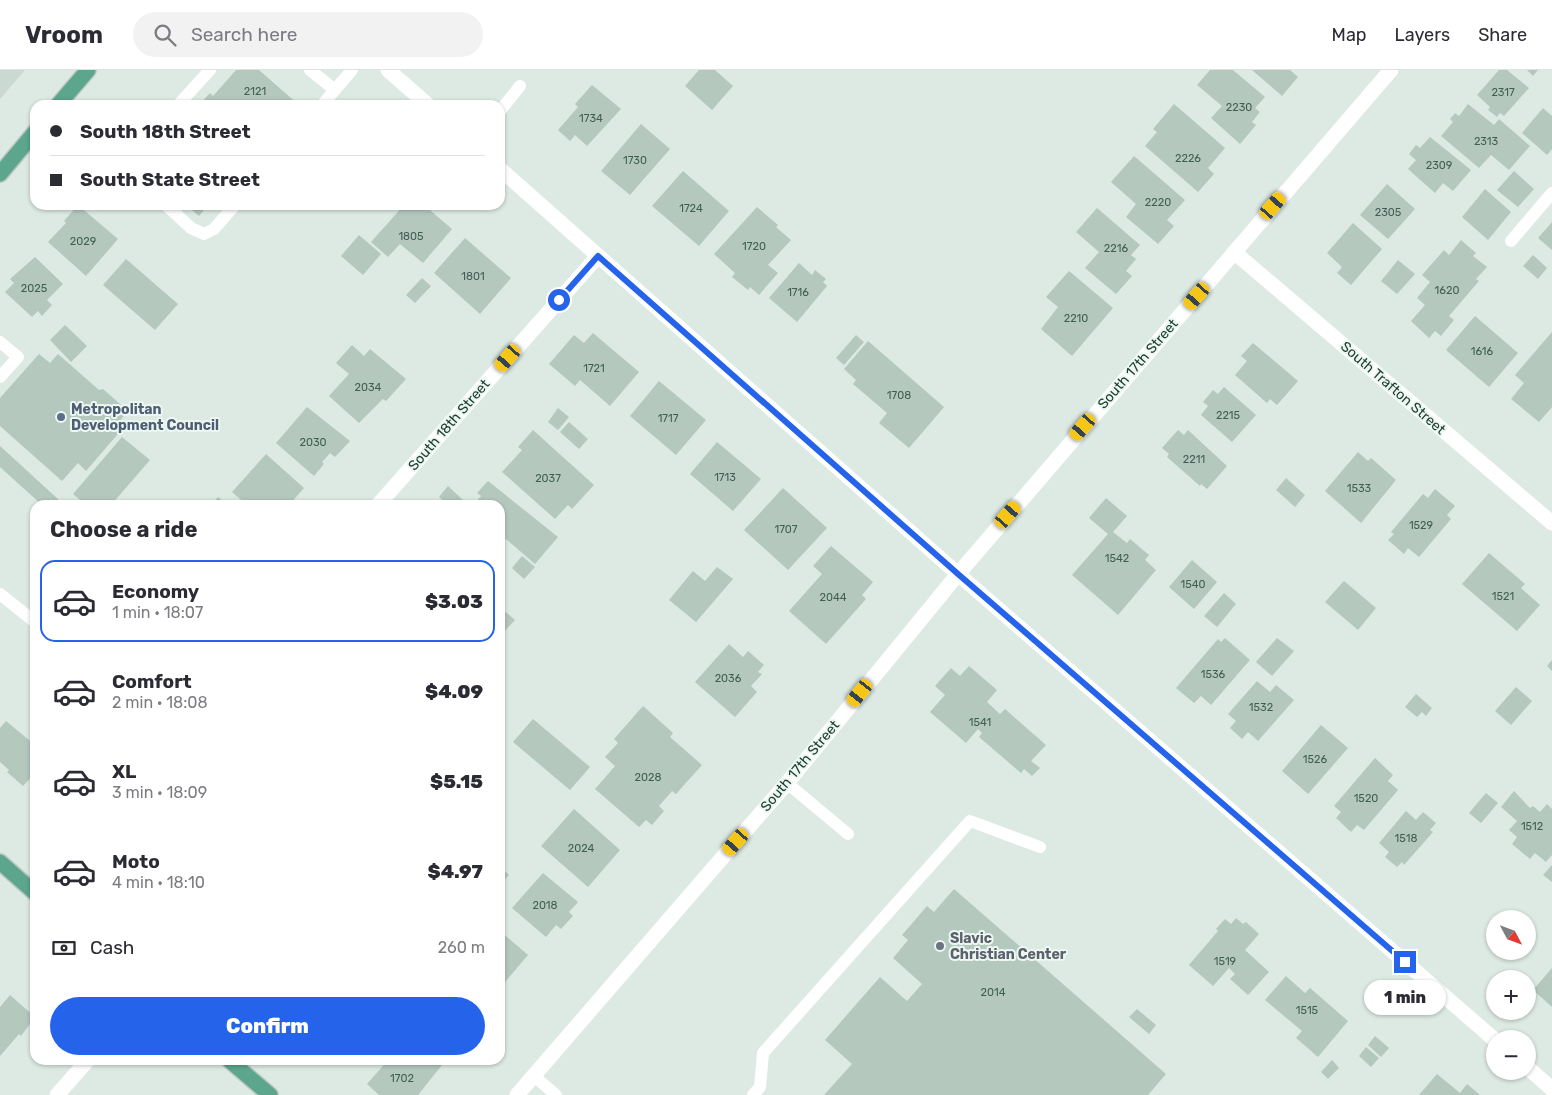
<!DOCTYPE html>
<meta charset="utf-8">
<style>
body{margin:0;font-family:Rubik,sans-serif;background:#f2f2f3;color:#2b2b33;height:100vh;display:flex;flex-direction:column;font-size:19px;white-space:nowrap}
*{box-sizing:border-box;margin:0}
p{font-size:16px;color:#7c7c81}
.icon{flex:none;width:28px;height:28px;fill:none;stroke:currentColor;stroke-width:2;stroke-linecap:round;stroke-linejoin:round}
.map{position:relative;flex:1;overflow:hidden}
.sheet{position:absolute;left:30px;top:430px;width:475px;height:565px;display:flex;flex-direction:column;background:#fff;border-radius:15px;box-shadow:0 1px 4px #0004}
.sheet>*{flex:none}
.banner{position:absolute;left:30px;top:30px;width:475px;height:110px;border-radius:15px;box-shadow:0 1px 4px #0004;display:grid;align-content:center;height:110px;padding:0 20px;background:#fff}
.needle{width:32px;rotate:131deg}
.fabs{position:absolute;left:1486px;top:840px;display:grid;gap:10px}
.fabs a{display:grid;place-items:center;width:50px;height:50px;border-radius:50%;background:#fff;box-shadow:0 1px 4px #0004;font-size:25px}
.end{position:absolute;width:22px;height:22px;margin:-11px;border:6px solid #2563eb;background:#fff;box-shadow:0 0 0 2px #fff}
.from{border-radius:50%}
.bubble{position:absolute;height:35px;border-radius:18px;background:#fff;box-shadow:0 1px 4px #0004;font-size:16px;font-weight:800;line-height:35px;text-align:center}
.car{position:absolute;width:15px;height:30px;margin:-15px -8px;border-radius:6px;box-shadow:0 0 4px 1px #0007;background:linear-gradient(#f5c518 24%,#345 0 40%,#f5c518 0 76%,#345 0 86%,#f5c518 0)}
.banner b{display:flex;align-items:center;gap:18px;height:48px;font-size:19px}
.banner b+b{border-top:1px solid #e1e1e2}
.banner i{width:12px;height:12px;background:#2b2b33}
ul{padding:0;list-style:none}
li{display:flex;align-items:center;gap:15px;height:82px;margin:0 10px 8px;padding:0 10px;border:2px solid transparent;border-radius:15px}
li div{flex:1}
li b{display:block;font-size:19px}
li em{font-style:normal;font-weight:800}
li.active{border-color:#2563eb}
li>.icon{width:45px;height:45px;stroke-width:1.5}
h2{padding:0 20px;font-size:22px;line-height:60px}
.pay{display:flex;align-items:center;gap:12px;height:55px;padding:0 20px;font-size:19px}
.pay p{margin-inline-start:auto}
.primary-button{display:flex;gap:10px;margin-top:auto;padding:10px 20px}
.primary-button a{flex:1;height:58px;border-radius:30px;background:#2563eb;color:#fff;font-size:20px;font-weight:800;line-height:58px;text-align:center}
header{display:flex;align-items:center;gap:30px;box-sizing:border-box;height:70px;padding:0 25px;background:#fff;border-bottom:1px solid #e1e1e2}
header strong{font-size:24px}
nav{display:flex;gap:28px;margin-inline-start:auto;font-size:18px}
.search{width:350px;height:45px;background:#f2f2f3;display:flex;align-items:center;gap:12px;box-sizing:border-box;padding:0 18px;border-radius:28px;color:#7c7c81;font-size:19px}
.map>svg:first-child{display:block}
.built{fill:#cadad2}
.building{fill:#b4c8be}
.lines{fill:none;stroke-linecap:round;stroke-linejoin:round}
.primary-casing{stroke:#bbc4c1;stroke-width:18}
.service{stroke:#fff;stroke-width:12}
.minor{stroke:#fff;stroke-width:15}
.primary{stroke:#5ba68d;stroke-width:15}
.route{stroke:#2563eb;stroke-width:6}
.service-dot{fill:#5c6f8a;stroke:#ecf7f1;stroke-width:2}
.worship-dot{fill:#6b7280;stroke:#ecf7f1;stroke-width:2}
.labels{text-anchor:middle;dominant-baseline:central;stroke-width:4;stroke-linejoin:round;paint-order:stroke}
.number-label{font-size:11px;fill:#425e54}
.street-label{font-size:14px;fill:#1c3b30;stroke:#ecf7f1}
.service-label{font-size:14px;font-weight:bold;fill:#4e5e75;stroke:#ecf7f1;text-anchor:start}
.worship-label{font-size:14px;font-weight:bold;fill:#5b616d;stroke:#ecf7f1;text-anchor:start}
</style>
<header>
<strong>Vroom</strong>
<div class="search"><svg class="icon" aria-label="search" viewBox="0 0 24 24"><circle cx="10" cy="10" r="6"/><path d="M15 15l6 6"/></svg>Search here</div>
<nav><a>Map</a><a>Layers</a><a>Share</a></nav>
</header>
<div class="map">
<svg width="1552" height="1025" viewBox="0 0 1552 1025">
<rect width="100%" height="100%" fill="#dceae3"/>
<polygon class="built" points="0,0 25,0 0,29"/>
<g class="building">
<polygon points="236,0 259,0 299,35 199,35 210,23 213,26"/>
<polygon points="699,0 715,0 733,16 712,40 685,16"/>
<polygon points="1210,0 1233,0 1265,27 1255,38 1260,42 1252,52 1256,55 1240,74 1211,48 1222,36 1197,15"/>
<polygon points="1252,0 1290,0 1298,7 1282,26"/>
<polygon points="1499,0 1507,0 1529,18 1504,46 1500,43 1497,47 1488,40 1490,37 1477,25"/>
<polygon points="1527,0 1538,0 1533,6"/>
<polygon points="592,15 621,39 587,76 575,65 570,71 558,60 578,37 575,34"/>
<polygon points="1174,34 1225,78 1208,98 1214,104 1198,122 1145,76 1157,62 1153,59"/>
<polygon points="1468,34 1494,55 1499,49 1530,76 1509,100 1491,85 1479,98 1441,66 1453,52 1450,49 1455,43 1459,46"/>
<polygon points="1543,38 1552,46 1552,79 1547,85 1522,63"/>
<polygon points="641,54 670,79 630,125 601,101"/>
<polygon points="1430,67 1471,100 1453,121 1443,113 1435,123 1408,99 1416,90 1409,84 1416,75 1420,78"/>
<polygon points="1134,86 1185,130 1167,150 1174,156 1158,174 1126,147 1136,134 1111,112"/>
<polygon points="683,101 729,141 699,176 652,136"/>
<polygon points="1514,101 1534,119 1518,137 1497,120"/>
<polygon points="1387,114 1415,139 1388,169 1360,145"/>
<polygon points="1485,119 1511,142 1488,170 1462,147"/>
<polygon points="78,135 118,169 86,206 48,172 66,153 64,151"/>
<polygon points="186,135 208,135 199,146"/>
<polygon points="404,135 424,135 452,159 423,193 400,174 388,187 371,172"/>
<polygon points="757,137 778,155 776,157 791,170 768,195 778,203 759,225 750,217 748,220 732,207 735,203 714,184"/>
<polygon points="1097,138 1140,175 1131,185 1136,189 1126,201 1132,206 1116,224 1085,198 1099,182 1076,162"/>
<polygon points="1552,152 1552,180 1538,168"/>
<polygon points="1353,153 1382,179 1351,215 1337,203 1342,197 1327,183"/>
<polygon points="359,165 381,184 363,205 341,186"/>
<polygon points="465,168 511,208 480,244 434,203"/>
<polygon points="1461,170 1476,183 1473,186 1487,197 1476,209 1479,211 1449,246 1454,250 1441,266 1435,261 1429,268 1411,251 1425,235 1417,228 1430,212 1422,205 1444,180 1449,185"/>
<polygon points="1533,185 1547,198 1538,209 1523,196"/>
<polygon points="35,187 63,214 47,230 52,235 42,246 38,241 32,247 5,222 14,213 10,209"/>
<polygon points="126,189 178,234 155,260 103,215"/>
<polygon points="1398,190 1415,204 1397,224 1381,211"/>
<polygon points="799,193 812,205 815,200 826,209 823,212 827,216 797,252 769,228"/>
<polygon points="1069,201 1113,238 1072,286 1041,259 1058,237 1046,227"/>
<polygon points="422,208 431,216 415,233 406,225"/>
<polygon points="1475,246 1518,283 1489,317 1446,280"/>
<polygon points="65,255 87,276 71,292 50,270"/>
<polygon points="1552,262 1552,337 1539,352 1511,329 1524,313 1515,305"/>
<polygon points="593,263 639,302 610,336 580,310 575,316 549,294 574,265 584,273"/>
<polygon points="856,265 864,272 844,295 836,288"/>
<polygon points="868,271 944,337 909,378 879,353 887,343 853,314 856,310 844,299"/>
<polygon points="1253,273 1298,311 1277,335 1270,329 1267,333 1235,305 1247,291 1241,286"/>
<polygon points="352,275 364,286 370,279 406,309 386,331 383,329 359,353 329,326 349,304 336,293"/>
<polygon points="39,284 50,293 58,284 99,320 103,319 128,341 118,353 123,358 86,401 78,393 62,411 0,356 0,328"/>
<polygon points="659,311 706,350 676,385 630,346"/>
<polygon points="1224,317 1256,345 1232,372 1201,345 1208,336 1203,332 1213,320 1218,324"/>
<polygon points="307,337 350,371 335,387 330,383 322,392 324,394 314,406 276,373"/>
<polygon points="558,338 569,347 558,360 548,352"/>
<polygon points="569,352 588,369 579,379 560,362"/>
<polygon points="533,360 594,415 572,439 568,435 555,449 502,402 522,380 518,377"/>
<polygon points="1178,360 1184,365 1188,360 1227,396 1207,419 1201,414 1200,416 1167,387 1169,384 1162,378"/>
<polygon points="122,367 150,390 111,435 86,435 73,424"/>
<polygon points="717,372 761,409 733,441 690,404"/>
<polygon points="0,376 59,430 55,435 42,435 0,397"/>
<polygon points="1358,382 1368,391 1371,388 1396,410 1361,453 1325,421"/>
<polygon points="266,384 304,418 289,435 247,435 232,422"/>
<polygon points="1286,408 1305,425 1295,437 1276,420"/>
<polygon points="488,411 558,467 535,494 506,469 500,476 500,435 473,435 481,426 477,423"/>
<polygon points="448,416 464,431 460,435 448,435 439,427"/>
<polygon points="783,418 827,458 788,500 744,460"/>
<polygon points="1435,419 1455,436 1447,445 1451,449 1419,487 1408,478 1404,484 1388,470 1394,464 1391,462 1423,424 1428,428"/>
<polygon points="218,427 227,435 211,435"/>
<polygon points="1106,428 1127,446 1113,462 1127,473 1130,469 1149,485 1145,490 1156,500 1118,545 1072,505 1108,464 1089,448"/>
<polygon points="831,476 873,512 862,525 866,529 826,574 789,541 822,504 813,496"/>
<polygon points="1489,483 1525,514 1521,518 1540,535 1517,561 1462,514"/>
<polygon points="522,486 535,497 524,509 512,498"/>
<polygon points="1192,490 1217,512 1194,539 1169,517"/>
<polygon points="717,497 733,509 696,552 669,530 693,501 705,511"/>
<polygon points="1344,511 1376,538 1358,560 1325,532"/>
<polygon points="1224,523 1236,534 1217,557 1204,546"/>
<polygon points="500,537 515,550 500,566"/>
<polygon points="1225,568 1250,590 1211,635 1201,626 1194,633 1176,618 1218,569 1221,572"/>
<polygon points="1277,568 1294,581 1272,606 1256,592"/>
<polygon points="729,574 743,587 748,581 764,595 758,602 762,604 751,616 757,622 735,647 695,612"/>
<polygon points="1552,590 1552,601 1547,596"/>
<polygon points="969,596 997,620 987,632 1000,644 1005,639 1046,675 1031,691 1040,698 1032,706 1024,699 1021,703 979,667 982,663 978,659 966,673 930,642 945,625 935,616 951,598 960,606"/>
<polygon points="1257,611 1270,622 1276,615 1294,630 1258,671 1248,662 1242,669 1230,658 1236,651 1228,644"/>
<polygon points="1516,617 1532,631 1511,655 1495,641"/>
<polygon points="1416,624 1432,638 1426,646 1422,642 1417,647 1405,637"/>
<polygon points="643,636 673,663 670,667 702,695 676,724 672,721 659,736 664,741 652,755 646,750 639,757 595,719 615,696 605,687 618,673 614,669"/>
<polygon points="533,649 590,697 570,720 513,672"/>
<polygon points="6,651 35,675 35,703 23,716 7,702 9,700 0,692 0,658"/>
<polygon points="1321,655 1348,678 1308,724 1282,701"/>
<polygon points="1375,688 1393,705 1388,711 1398,720 1364,760 1357,755 1351,762 1336,748 1341,742 1334,736"/>
<polygon points="1514,721 1530,738 1533,736 1540,742 1547,734 1552,739 1552,785 1546,792 1535,783 1530,789 1512,774 1517,767 1509,760 1517,751 1501,737"/>
<polygon points="1486,723 1498,733 1481,753 1469,743"/>
<polygon points="574,739 620,780 588,817 541,776"/>
<polygon points="1406,741 1416,750 1423,742 1436,753 1430,760 1433,762 1404,795 1402,792 1397,797 1385,787 1389,782 1379,773"/>
<polygon points="1552,795 1552,812 1543,805"/>
<polygon points="500,797 509,805 500,815"/>
<polygon points="543,803 578,832 569,842 573,846 561,859 556,855 546,867 512,838"/>
<polygon points="954,819 1166,1004 1148,1025 824,1025 852,994 825,970 880,907 907,931 922,914 893,888 908,870 902,865 927,836 934,842"/>
<polygon points="1236,848 1243,854 1246,852 1259,864 1245,880 1269,902 1248,925 1230,909 1235,904 1229,898 1213,916 1189,895 1218,861 1216,859 1225,849 1231,854"/>
<polygon points="500,861 528,885 500,918"/>
<polygon points="1552,898 1552,937 1533,920"/>
<polygon points="1286,906 1305,923 1310,918 1348,951 1318,987 1296,968 1302,961 1265,930"/>
<polygon points="10,925 35,947 21,966 19,964 0,986 0,937"/>
<polygon points="1137,939 1156,955 1149,964 1129,947"/>
<polygon points="1375,966 1389,978 1381,987 1368,975"/>
<polygon points="1366,977 1379,988 1371,997 1359,986"/>
<polygon points="388,990 446,990 418,1025 379,1025 367,1014"/>
<polygon points="1332,990 1339,998 1328,1009 1321,1002"/>
<polygon points="1437,1004 1460,1023 1467,1014 1480,1025 1419,1025"/>
</g>
<g class="lines">
<g class="primary-casing">
<g id="primary">
<polyline points="58,35 88,0"/>
<polyline points="0,104 35,62"/>
<polyline points="0,792 35,823"/>
<polyline points="229,990 270,1025"/>
</g>
</g>
<g class="service">
<polyline points="310,0 335,20"/>
<polyline points="178,35 210,0"/>
<polyline points="322,35 352,0"/>
<polyline points="500,41 520,16"/>
<polyline points="166,135 191,158 204,164 214,159 235,135"/>
<polyline points="1511,171 1552,123"/>
<polyline points="0,272 18,287 0,307"/>
<polyline points="0,524 35,552"/>
<polyline points="787,713 848,764"/>
<polyline points="534,1006 556,1025"/>
<polyline points="753,1025 760,1017 763,983 970,751 1040,777"/>
</g>
<g class="minor">
<polyline points="388,0 428,35"/>
<polyline points="500,99 958,504 1495,970"/>
<polyline points="1234,182 1552,453"/>
<polyline points="378,435 598,186"/>
<polyline points="1528,998 1552,1019"/>
<polyline points="57,1025 88,990"/>
<polyline points="517,1025 787,713 958,504 1391,0"/>
</g>
<use href="#primary" class="primary"/>
</g>
<g class="lines">
<polyline class="route" points="559,230 598,186 958,504 1405,892"/>
</g>
<circle class="service-dot" cx="61" cy="347" r="5"/>
<circle class="worship-dot" cx="940" cy="876" r="5"/>
<g class="labels">
<g class="number-label">
<text x="255" y="21">2121</text>
<text x="1503" y="22">2317</text>
<text x="1239" y="37">2230</text>
<text x="591" y="48">1734</text>
<text x="1486" y="71">2313</text>
<text x="1188" y="88">2226</text>
<text x="635" y="90">1730</text>
<text x="1439" y="95">2309</text>
<text x="1158" y="132">2220</text>
<text x="691" y="138">1724</text>
<text x="1388" y="142">2305</text>
<text x="411" y="166">1805</text>
<text x="83" y="171">2029</text>
<text x="754" y="176">1720</text>
<text x="1116" y="178">2216</text>
<text x="473" y="206">1801</text>
<text x="34" y="218">2025</text>
<text x="1447" y="220">1620</text>
<text x="798" y="222">1716</text>
<text x="1076" y="248">2210</text>
<text x="1482" y="281">1616</text>
<text x="594" y="298">1721</text>
<text x="368" y="317">2034</text>
<text x="899" y="325">1708</text>
<text x="1228" y="345">2215</text>
<text x="668" y="348">1717</text>
<text x="313" y="372">2030</text>
<text x="1194" y="389">2211</text>
<text x="725" y="407">1713</text>
<text x="548" y="408">2037</text>
<text x="1359" y="418">1533</text>
<text x="1421" y="455">1529</text>
<text x="786" y="459">1707</text>
<text x="1117" y="488">1542</text>
<text x="1193" y="514">1540</text>
<text x="1503" y="526">1521</text>
<text x="833" y="527">2044</text>
<text x="1213" y="604">1536</text>
<text x="728" y="608">2036</text>
<text x="1261" y="637">1532</text>
<text x="980" y="652">1541</text>
<text x="1315" y="689">1526</text>
<text x="648" y="707">2028</text>
<text x="1366" y="728">1520</text>
<text x="1532" y="756">1512</text>
<text x="1406" y="768">1518</text>
<text x="581" y="778">2024</text>
<text x="545" y="835">2018</text>
<text x="1225" y="891">1519</text>
<text x="993" y="922">2014</text>
<text x="1307" y="940">1515</text>
<text x="402" y="1008">1702</text>
</g>
<g class="street-label">
<text transform="translate(1138 294) rotate(-49)">South 17th Street</text>
<text transform="translate(1393 318) rotate(41)">South Trafton Street</text>
<text transform="translate(449 355) rotate(-49)">South 18th Street</text>
<text transform="translate(800 696) rotate(-50)">South 17th Street</text>
</g>
<g class="service-label">
<text x="71" y="339">Metropolitan<tspan x="71" dy="16">Development Council</tspan></text>
</g>
<g class="worship-label">
<text x="950" y="868">Slavic<tspan x="950" dy="16">Christian Center</tspan></text>
</g>
</g>
</svg>
<div class="fabs">
<a><svg class="needle" viewBox="-14 -14 28 28"><path d="M0-13l5 13h-10z" fill="#e53935"/><path d="M0 13l5-13h-10z" fill="#7c7c81"/></svg></a>
<a>+</a>
<a>−</a>
</div>
<i class="end from" style="left:559px;top:230px"></i>
<i class="end" style="left:1405px;top:892px"></i>
<div class="bubble" style="left:1364px;top:910px;width:82px">1 min</div>
<i class="car" style="left:1273px;top:136px;rotate:41deg"></i>
<i class="car" style="left:1197px;top:226px;rotate:221deg"></i>
<i class="car" style="left:508px;top:288px;rotate:221deg"></i>
<i class="car" style="left:1083px;top:357px;rotate:221deg"></i>
<i class="car" style="left:1008px;top:445px;rotate:41deg"></i>
<i class="car" style="left:860px;top:623px;rotate:219deg"></i>
<i class="car" style="left:736px;top:772px;rotate:221deg"></i>
<div class="banner">
<b><i class="from"></i>South 18th Street</b>
<b><i></i>South State Street</b>
</div>
<section class="sheet">
<h2>Choose a ride</h2>
<ul>
<li class="active"><svg class="icon" aria-label="car" viewBox="0 0 24 24"><path d="M5 17H2v-5l4-1 3-4h7l3 4 3 1v5h-3M9 17h6M6 11h13"/><circle cx="7" cy="17" r="2"/><circle cx="17" cy="17" r="2"/></svg><div><b>Economy</b><p>1 min · 18:07</p></div><em>$3.03</em></li>
<li><svg class="icon" aria-label="car" viewBox="0 0 24 24"><path d="M5 17H2v-5l4-1 3-4h7l3 4 3 1v5h-3M9 17h6M6 11h13"/><circle cx="7" cy="17" r="2"/><circle cx="17" cy="17" r="2"/></svg><div><b>Comfort</b><p>2 min · 18:08</p></div><em>$4.09</em></li>
<li><svg class="icon" aria-label="car" viewBox="0 0 24 24"><path d="M5 17H2v-5l4-1 3-4h7l3 4 3 1v5h-3M9 17h6M6 11h13"/><circle cx="7" cy="17" r="2"/><circle cx="17" cy="17" r="2"/></svg><div><b>XL</b><p>3 min · 18:09</p></div><em>$5.15</em></li>
<li><svg class="icon" aria-label="car" viewBox="0 0 24 24"><path d="M5 17H2v-5l4-1 3-4h7l3 4 3 1v5h-3M9 17h6M6 11h13"/><circle cx="7" cy="17" r="2"/><circle cx="17" cy="17" r="2"/></svg><div><b>Moto</b><p>4 min · 18:10</p></div><em>$4.97</em></li>
</ul>
<div class="pay"><svg class="icon" aria-label="cash" viewBox="0 0 24 24"><path d="M3 7h18v10H3z"/><circle cx="12" cy="12" r="2"/></svg>Cash<p>260 m</p></div>
<div class="primary-button"><a>Confirm</a></div>
</section>
</div>
